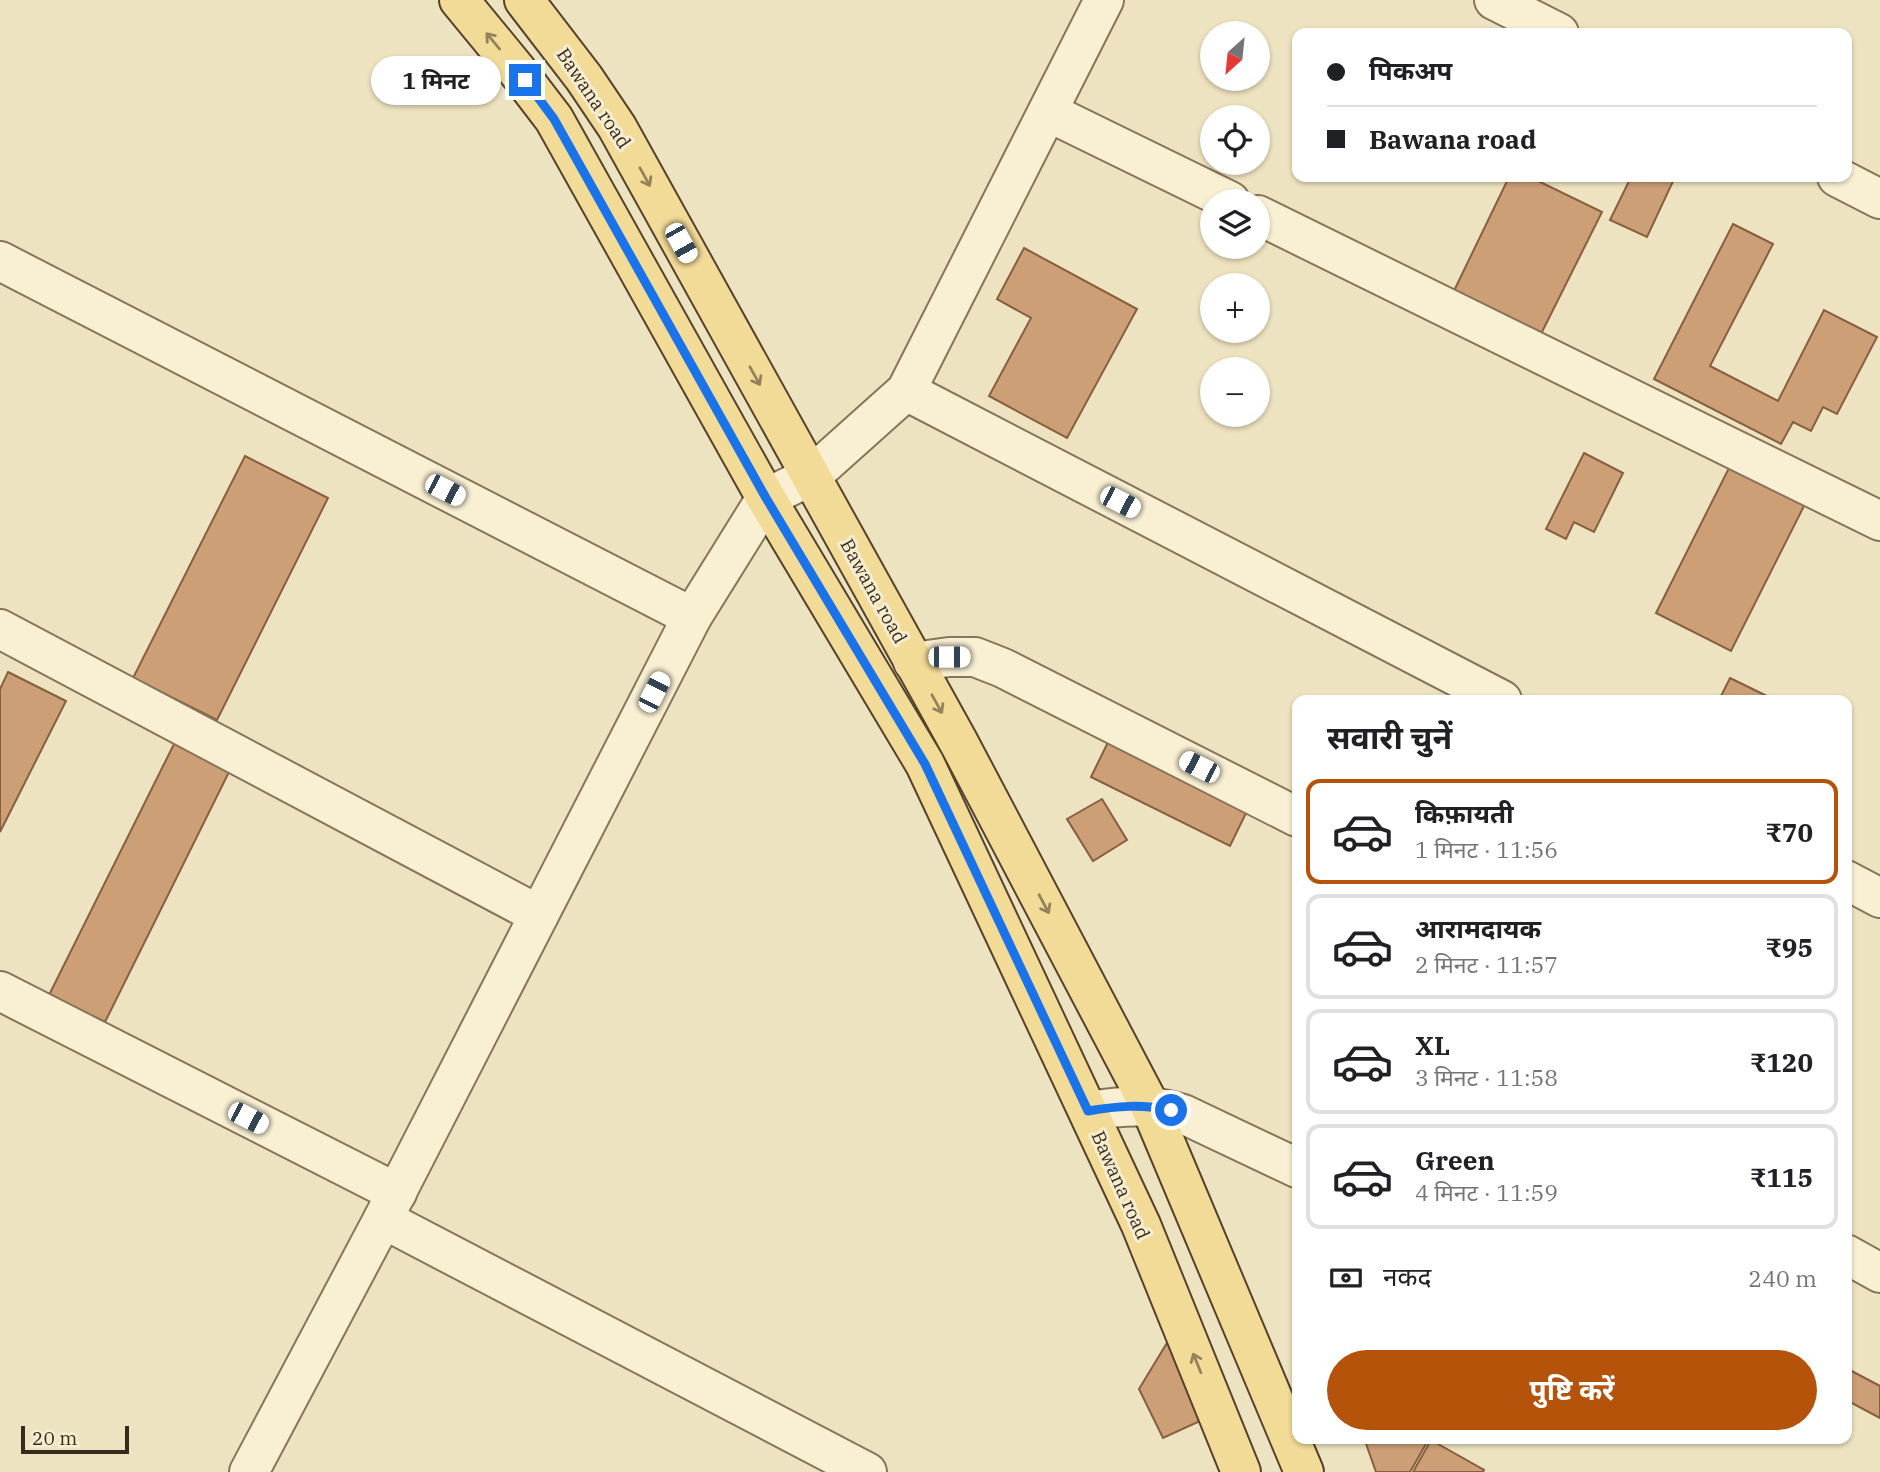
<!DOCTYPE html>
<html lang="hi">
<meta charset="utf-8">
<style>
body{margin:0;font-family:"IBM Plex Serif","Noto Sans Devanagari",serif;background:#f6f6f6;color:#202124;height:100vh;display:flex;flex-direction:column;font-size:26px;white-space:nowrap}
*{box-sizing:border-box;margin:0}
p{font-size:23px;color:#757577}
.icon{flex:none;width:38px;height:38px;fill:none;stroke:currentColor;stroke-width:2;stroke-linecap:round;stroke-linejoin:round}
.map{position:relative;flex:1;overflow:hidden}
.details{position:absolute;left:1292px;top:695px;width:560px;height:749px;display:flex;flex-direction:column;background:#fff;border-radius:14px;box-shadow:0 2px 5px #0004}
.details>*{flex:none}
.hud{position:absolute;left:1292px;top:28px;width:560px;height:154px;border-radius:14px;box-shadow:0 2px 5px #0004;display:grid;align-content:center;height:154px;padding:0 35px;background:#fff}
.needle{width:46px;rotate:207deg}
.tools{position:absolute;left:1200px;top:21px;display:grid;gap:14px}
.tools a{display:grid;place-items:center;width:70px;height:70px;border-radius:50%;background:#fff;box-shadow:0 2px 5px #0004;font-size:35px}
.scale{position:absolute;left:21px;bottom:18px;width:108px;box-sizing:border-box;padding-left:7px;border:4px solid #372b1d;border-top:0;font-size:19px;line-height:24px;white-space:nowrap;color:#372b1d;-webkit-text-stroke:5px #f6edd0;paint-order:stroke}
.end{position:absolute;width:32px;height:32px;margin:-16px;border:9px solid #1a73e8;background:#fff;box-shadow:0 0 0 4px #fff}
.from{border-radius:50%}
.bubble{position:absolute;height:49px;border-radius:24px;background:#fff;box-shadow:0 2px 5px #0004;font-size:23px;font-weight:700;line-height:49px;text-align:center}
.car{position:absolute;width:21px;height:42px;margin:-21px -10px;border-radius:9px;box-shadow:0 0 5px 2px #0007;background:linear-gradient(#fff 24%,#345 0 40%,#fff 0 76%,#345 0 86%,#fff 0)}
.hud b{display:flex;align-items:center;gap:24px;height:66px;font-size:26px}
.hud b+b{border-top:2px solid #e0e0e0}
.hud i{width:18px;height:18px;background:#202124}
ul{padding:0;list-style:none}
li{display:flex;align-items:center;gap:21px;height:105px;margin:0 14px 10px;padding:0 21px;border:4px solid #e0e0e0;border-radius:14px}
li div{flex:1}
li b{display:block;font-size:26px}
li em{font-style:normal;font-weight:700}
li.current{border-color:#b45309}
li>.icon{width:63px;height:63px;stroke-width:1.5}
h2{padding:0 35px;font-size:32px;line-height:84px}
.pay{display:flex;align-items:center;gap:18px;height:77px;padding:0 35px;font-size:26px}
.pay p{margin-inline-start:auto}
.primary-button{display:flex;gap:14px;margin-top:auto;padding:14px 35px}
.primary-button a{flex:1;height:80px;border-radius:42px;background:#b45309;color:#fff;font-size:28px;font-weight:700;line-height:80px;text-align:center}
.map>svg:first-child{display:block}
.building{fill:#cd9f76;stroke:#875f3e;stroke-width:2}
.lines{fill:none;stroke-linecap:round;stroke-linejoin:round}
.minor-casing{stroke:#887458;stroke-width:42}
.major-casing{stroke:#55422d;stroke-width:42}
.minor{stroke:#f9f0d4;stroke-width:38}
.major{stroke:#f2db97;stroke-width:38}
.oneway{stroke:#94835a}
.route{stroke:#1a73e8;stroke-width:9}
.labels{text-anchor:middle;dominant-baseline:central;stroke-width:6;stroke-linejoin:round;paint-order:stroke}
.street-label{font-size:19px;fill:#372b1d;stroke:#f6edd0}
</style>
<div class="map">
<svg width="1880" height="1472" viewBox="0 0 1880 1472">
<rect width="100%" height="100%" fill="#eee3c0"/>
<g class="building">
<polygon points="1509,177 1530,177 1602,212 1537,342 1450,299"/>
<polygon points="1631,177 1675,177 1647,237 1610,220"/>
<polygon points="1733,224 1773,244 1710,366 1778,401 1824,310 1877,337 1837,414 1823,407 1811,431 1793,422 1781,444 1654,379"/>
<polygon points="1024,248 1137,309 1067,438 989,396 1031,318 997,299"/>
<polygon points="1584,453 1623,473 1594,532 1574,522 1566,539 1546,529"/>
<polygon points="245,456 328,498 217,720 133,678"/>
<polygon points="1732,462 1807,500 1731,651 1656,613"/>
<polygon points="8,672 66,701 0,832 0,689"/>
<polygon points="1730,678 1775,700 1719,700"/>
<polygon points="176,740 231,768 105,1022 49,995"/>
<polygon points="1109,740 1248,809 1230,846 1091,777"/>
<polygon points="1102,799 1127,840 1093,861 1067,819"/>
<polygon points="1173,1333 1211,1416 1163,1438 1139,1389"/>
<polygon points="1846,1368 1880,1386 1880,1418 1846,1400"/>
<polygon points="1364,1438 1420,1438 1427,1442 1410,1472 1376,1472"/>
<polygon points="1431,1440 1484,1470 1483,1472 1413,1472"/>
</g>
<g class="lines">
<g class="minor-casing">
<g id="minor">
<polyline points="1494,0 1559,33"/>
<polyline points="1048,112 1230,201"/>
<polyline points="1837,177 1880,199"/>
<polyline points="1258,215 1880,521"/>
<polyline points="0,261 692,617"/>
<polyline points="906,391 1502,700"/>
<polyline points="0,629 539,915"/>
<polyline points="913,662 949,657 975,657 1003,668 1297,817"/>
<polyline points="1846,880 1880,898"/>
<polyline points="0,991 397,1193"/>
<path d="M1088,1111c33,-5 62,-8 95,3l114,54"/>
<polyline points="383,1219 867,1472"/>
<polyline points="1846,1254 1880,1273"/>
<polyline points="249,1472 383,1219 692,617 766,498 811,476 906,391 1104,0"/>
</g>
</g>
<g class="major-casing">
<g id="major">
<polyline points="459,0 515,68 554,119 766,498 925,764 1141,1225 1241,1472"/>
<polyline points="524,0 584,78 617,127 959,743 1150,1106 1304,1472"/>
</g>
</g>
<use href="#minor" class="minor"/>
<use href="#major" class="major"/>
</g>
<defs><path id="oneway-shaft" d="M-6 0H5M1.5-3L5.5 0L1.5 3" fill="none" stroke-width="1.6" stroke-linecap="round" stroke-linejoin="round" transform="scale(1.75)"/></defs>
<g class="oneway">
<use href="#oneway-shaft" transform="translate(493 41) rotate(-130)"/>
<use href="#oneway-shaft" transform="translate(645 177) rotate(61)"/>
<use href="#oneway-shaft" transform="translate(755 376) rotate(61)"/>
<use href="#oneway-shaft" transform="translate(937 704) rotate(61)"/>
<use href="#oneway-shaft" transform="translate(1044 904) rotate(62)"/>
<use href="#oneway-shaft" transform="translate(1197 1363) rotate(-112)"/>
</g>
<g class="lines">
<path class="route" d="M525,80l29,39 212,379 159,266 163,347c30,-5 53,-7 83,-1"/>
</g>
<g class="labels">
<g class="street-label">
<text transform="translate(594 98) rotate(56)">Bawana road</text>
<text transform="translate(874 591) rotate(61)">Bawana road</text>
<text transform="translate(1121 1185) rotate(66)">Bawana road</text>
</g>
</g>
</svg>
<div class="tools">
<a><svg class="needle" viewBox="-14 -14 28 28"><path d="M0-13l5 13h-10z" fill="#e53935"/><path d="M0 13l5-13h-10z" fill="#757577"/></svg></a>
<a><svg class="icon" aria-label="locate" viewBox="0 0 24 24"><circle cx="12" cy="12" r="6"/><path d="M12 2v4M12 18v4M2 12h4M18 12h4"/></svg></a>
<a><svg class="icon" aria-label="layers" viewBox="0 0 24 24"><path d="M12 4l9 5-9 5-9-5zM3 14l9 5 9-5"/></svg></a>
<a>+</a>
<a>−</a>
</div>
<div class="scale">20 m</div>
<i class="end from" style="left:1171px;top:1110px"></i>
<i class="end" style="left:525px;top:80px"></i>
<div class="bubble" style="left:371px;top:56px;width:130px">1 मिनट</div>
<i class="car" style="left:681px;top:243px;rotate:151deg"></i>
<i class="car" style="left:445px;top:490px;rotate:117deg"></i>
<i class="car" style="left:1120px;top:502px;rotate:117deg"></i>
<i class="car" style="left:949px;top:657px;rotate:90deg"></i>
<i class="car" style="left:654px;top:692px;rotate:27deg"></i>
<i class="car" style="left:1199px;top:767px;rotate:297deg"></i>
<i class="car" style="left:248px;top:1118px;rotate:117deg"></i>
<div class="hud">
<b><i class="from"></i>पिकअप</b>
<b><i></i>Bawana road</b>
</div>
<section class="details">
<h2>सवारी चुनें</h2>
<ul>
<li class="current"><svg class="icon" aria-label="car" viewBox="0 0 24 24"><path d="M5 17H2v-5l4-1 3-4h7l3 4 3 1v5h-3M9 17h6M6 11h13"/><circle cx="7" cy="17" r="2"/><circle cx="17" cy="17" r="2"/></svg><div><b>किफ़ायती</b><p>1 मिनट · 11:56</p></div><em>₹70</em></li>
<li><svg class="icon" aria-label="car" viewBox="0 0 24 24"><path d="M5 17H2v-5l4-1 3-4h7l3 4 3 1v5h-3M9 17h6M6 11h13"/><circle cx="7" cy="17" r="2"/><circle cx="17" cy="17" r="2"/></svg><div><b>आरामदायक</b><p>2 मिनट · 11:57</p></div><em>₹95</em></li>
<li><svg class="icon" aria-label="car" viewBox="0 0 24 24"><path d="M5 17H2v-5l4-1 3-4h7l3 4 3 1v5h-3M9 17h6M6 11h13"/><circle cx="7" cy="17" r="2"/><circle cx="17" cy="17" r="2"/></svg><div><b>XL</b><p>3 मिनट · 11:58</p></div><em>₹120</em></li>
<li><svg class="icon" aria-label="car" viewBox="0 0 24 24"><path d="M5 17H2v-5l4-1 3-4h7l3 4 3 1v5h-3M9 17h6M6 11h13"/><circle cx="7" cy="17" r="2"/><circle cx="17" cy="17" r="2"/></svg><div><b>Green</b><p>4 मिनट · 11:59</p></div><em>₹115</em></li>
</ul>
<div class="pay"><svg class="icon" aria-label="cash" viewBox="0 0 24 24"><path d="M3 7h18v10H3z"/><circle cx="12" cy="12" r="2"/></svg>नकद<p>240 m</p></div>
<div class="primary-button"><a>पुष्टि करें</a></div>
</section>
</div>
